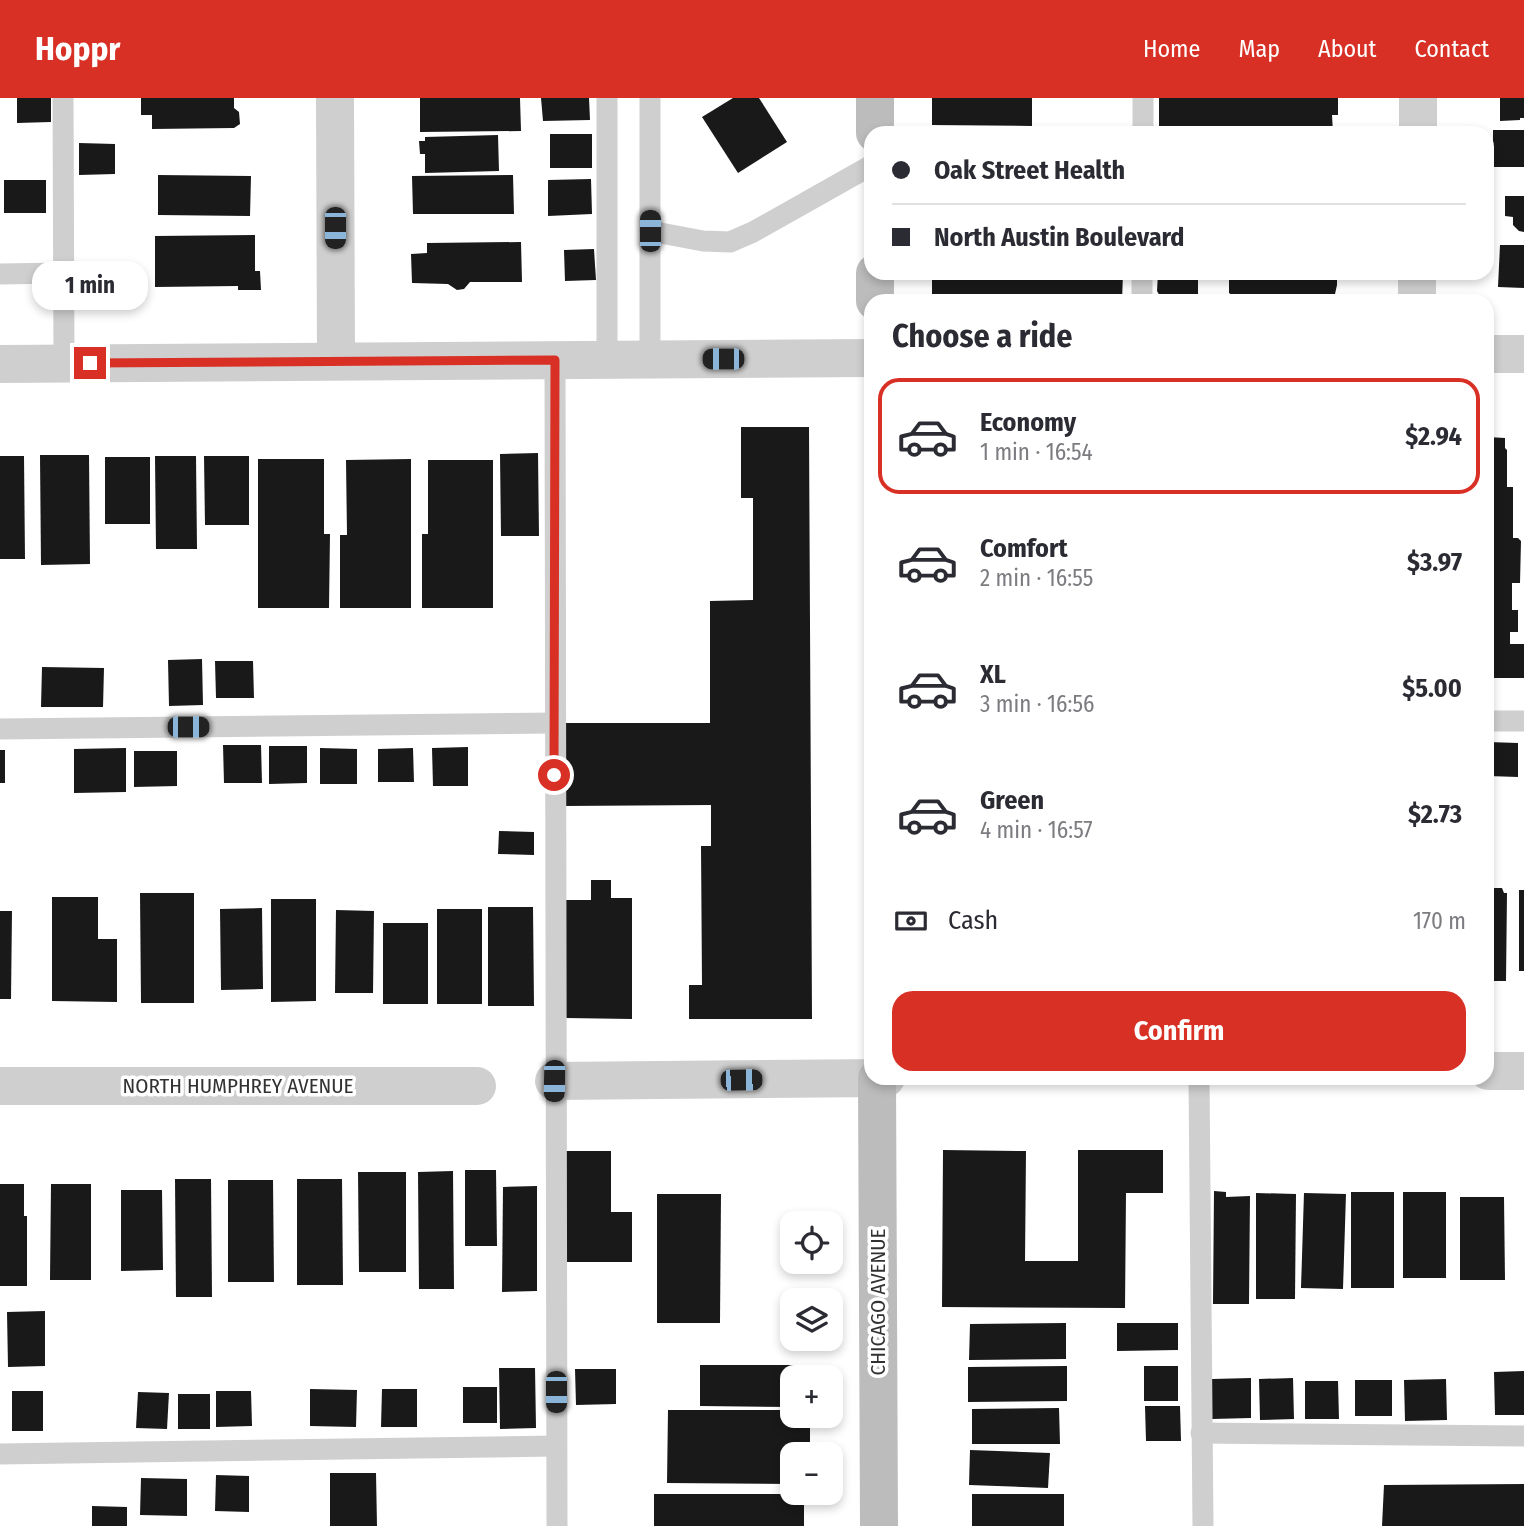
<!DOCTYPE html>
<meta charset="utf-8">
<style>
body{margin:0;font-family:"Fira Sans Condensed",sans-serif;background:#f2f2f3;color:#2b2b33;height:100vh;display:flex;flex-direction:column;font-size:26px;white-space:nowrap}
*{box-sizing:border-box;margin:0}
p{font-size:23px;color:#7c7c81}
.icon{flex:none;width:38px;height:38px;fill:none;stroke:currentColor;stroke-width:2;stroke-linecap:round;stroke-linejoin:round}
.map{position:relative;flex:1;overflow:hidden}
.panel{position:absolute;left:864px;top:196px;width:630px;height:791px;display:flex;flex-direction:column;background:#fff;border-radius:21px;box-shadow:0 4px 10px #0003}
.panel>*{flex:none}
.top-card{position:absolute;left:864px;top:28px;width:630px;height:154px;border-radius:21px;box-shadow:0 4px 10px #0003;display:grid;align-content:center;height:154px;padding:0 28px;background:#fff}
.controls{position:absolute;left:780px;top:1113px;display:grid;gap:14px}
.controls a{display:grid;place-items:center;width:63px;height:63px;border-radius:14px;background:#fff;box-shadow:0 4px 10px #0003;font-size:35px}
.end{position:absolute;width:32px;height:32px;margin:-16px;border:9px solid #d93025;background:#fff;box-shadow:0 0 0 4px #fff}
.from{border-radius:50%}
.bubble{position:absolute;height:49px;border-radius:21px;background:#fff;box-shadow:0 4px 10px #0003;font-size:23px;font-weight:700;line-height:49px;text-align:center}
.car{position:absolute;width:21px;height:42px;margin:-21px -10px;border-radius:9px;box-shadow:0 0 5px 2px #0007;background:linear-gradient(#222 24%,#8ab4d8 0 40%,#222 0 76%,#8ab4d8 0 86%,#222 0)}
.top-card b{display:flex;align-items:center;gap:24px;height:66px;font-size:26px}
.top-card b+b{border-top:2px solid #e1e1e2}
.top-card i{width:18px;height:18px;background:#2b2b33}
ul{padding:0;list-style:none}
li{display:flex;align-items:center;gap:21px;height:116px;margin:0 14px 10px;padding:0 14px;border:4px solid transparent;border-radius:21px}
li div{flex:1}
li b{display:block;font-size:26px}
li em{font-style:normal;font-weight:700}
li.on{border-color:#d93025}
li>.icon{width:63px;height:63px;stroke-width:1.5}
h2{padding:0 28px;font-size:32px;line-height:84px}
.pay{display:flex;align-items:center;gap:18px;height:77px;padding:0 28px;font-size:26px}
.pay p{margin-inline-start:auto}
.action{display:flex;gap:14px;margin-top:auto;padding:14px 28px}
.action a{flex:1;height:80px;border-radius:21px;background:#d93025;color:#fff;font-size:28px;font-weight:700;line-height:80px;text-align:center}
header{display:flex;align-items:center;gap:42px;box-sizing:border-box;height:98px;padding:0 35px;background:#d93025;color:#fff}
header strong{font-size:33px}
nav{display:flex;gap:38px;margin-inline-start:auto;font-size:24px}
.map>svg:first-child{display:block}
.building{fill:#191919}
.lines{fill:none;stroke-linecap:round;stroke-linejoin:round}
.service{stroke:#cfcfcf;stroke-width:21}
.minor{stroke:#cfcfcf;stroke-width:38}
.tertiary{stroke:#cfcfcf;stroke-width:38}
.secondary{stroke:#bcbcbc;stroke-width:38}
.route{stroke:#d93025;stroke-width:9}
.labels{text-anchor:middle;dominant-baseline:central;stroke-width:7;stroke-linejoin:round;paint-order:stroke}
.street-label{font-size:21px;fill:#323232;stroke:#fff}
</style>
<header>
<strong>Hoppr</strong>
<nav><a>Home</a><a>Map</a><a>About</a><a>Contact</a></nav>
</header>
<div class="map">
<svg width="1524" height="1428" viewBox="0 0 1524 1428">
<rect width="100%" height="100%" fill="#fff"/>
<g class="building">
<polygon points="17,0 51,0 51,24 17,25"/>
<polygon points="141,0 234,0 234,10 239,14 240,26 234,30 152,31 152,17 141,17"/>
<polygon points="420,0 520,0 521,33 420,34"/>
<polygon points="541,0 589,0 590,22 543,23"/>
<polygon points="733,0 759,0 787,44 738,75 702,19"/>
<polygon points="932,0 1032,0 1032,28 932,27"/>
<polygon points="1159,0 1338,0 1338,17 1332,17 1333,35 1285,35 1284,30 1159,30"/>
<polygon points="1500,0 1524,0 1524,20 1520,20 1520,22 1500,23"/>
<polygon points="933,29 1125,31 1125,35 933,35"/>
<rect x="1493" y="32" width="31" height="37"/>
<rect x="550" y="36" width="42" height="34"/>
<polygon points="498,37 499,73 425,75 425,56 420,56 419,43 425,43 425,39"/>
<polygon points="79,45 115,46 115,76 79,77"/>
<polygon points="158,77 251,78 250,118 158,117"/>
<polygon points="513,77 514,116 413,116 412,78"/>
<polygon points="591,81 592,116 548,118 548,82"/>
<rect x="4" y="82" width="42" height="33"/>
<polygon points="1505,98 1524,98 1524,134 1519,133 1513,127 1513,119 1505,118"/>
<polygon points="255,137 255,173 260,173 261,192 238,192 238,188 155,189 155,138"/>
<polygon points="521,144 522,184 470,184 464,191 457,192 448,186 412,185 411,156 427,155 427,145"/>
<polygon points="1500,147 1524,147 1524,190 1498,189"/>
<polygon points="594,151 596,182 565,183 564,152"/>
<polygon points="932,175 1123,175 1122,203 932,203"/>
<polygon points="1158,175 1198,175 1198,200 1195,203 1162,202 1157,193"/>
<polygon points="1229,175 1332,175 1332,180 1337,180 1337,187 1335,196 1327,202 1308,202 1302,197 1284,197 1284,203 1270,203 1269,196 1252,197 1252,201 1239,202 1229,195"/>
<polygon points="741,329 809,329 812,921 689,921 689,887 702,887 701,748 711,748 711,707 563,708 564,625 710,625 710,503 753,502 753,400 741,400"/>
<polygon points="1488,339 1505,340 1505,350 1507,352 1507,389 1513,389 1513,440 1518,440 1521,443 1520,485 1512,485 1512,512 1518,512 1518,534 1510,534 1510,546 1524,546 1524,580 1488,580"/>
<polygon points="538,355 539,438 501,438 500,356"/>
<polygon points="40,357 89,357 90,466 41,467"/>
<polygon points="0,358 24,358 25,461 0,461"/>
<polygon points="155,358 196,358 197,451 156,451"/>
<polygon points="204,358 249,358 249,427 205,427"/>
<rect x="105" y="359" width="45" height="67"/>
<polygon points="258,361 324,361 324,436 330,436 329,510 258,510"/>
<polygon points="411,361 411,510 340,510 340,437 347,437 346,362"/>
<polygon points="428,362 493,362 493,510 422,510 422,436 428,436"/>
<polygon points="202,561 203,607 169,608 168,562"/>
<polygon points="215,563 253,563 254,600 216,600"/>
<polygon points="42,569 104,570 103,609 41,609"/>
<polygon points="1488,644 1518,645 1518,679 1488,678"/>
<polygon points="223,647 261,647 262,685 224,685"/>
<polygon points="269,648 307,648 307,685 269,686"/>
<polygon points="468,649 468,688 433,688 432,650"/>
<polygon points="126,650 126,694 74,695 74,651"/>
<polygon points="320,650 357,651 357,686 320,686"/>
<polygon points="413,650 414,684 378,684 378,651"/>
<rect x="0" y="652" width="5" height="33"/>
<polygon points="134,653 177,653 177,688 134,689"/>
<polygon points="499,733 534,734 534,757 498,756"/>
<polygon points="591,782 611,782 611,800 632,800 632,921 566,920 566,802 591,802"/>
<polygon points="1488,790 1502,790 1504,795 1507,795 1506,883 1488,883"/>
<rect x="1519" y="792" width="5" height="81"/>
<polygon points="140,795 194,795 194,905 141,905"/>
<polygon points="52,799 98,799 98,841 117,841 117,904 52,903"/>
<polygon points="271,801 316,801 316,903 271,904"/>
<polygon points="488,809 533,809 534,908 488,908"/>
<polygon points="262,810 263,891 221,892 220,811"/>
<rect x="437" y="811" width="45" height="95"/>
<polygon points="336,812 374,813 373,895 335,895"/>
<polygon points="0,813 12,813 11,901 0,901"/>
<rect x="383" y="825" width="45" height="81"/>
<polygon points="943,1052 1026,1053 1025,1163 1078,1163 1078,1052 1163,1052 1163,1095 1126,1095 1125,1210 942,1209"/>
<polygon points="565,1053 611,1053 611,1114 632,1114 632,1164 565,1164"/>
<polygon points="465,1072 496,1072 497,1148 465,1148"/>
<polygon points="453,1073 454,1191 419,1191 418,1074"/>
<polygon points="358,1074 406,1074 406,1174 359,1174"/>
<polygon points="175,1081 211,1081 212,1199 176,1199"/>
<polygon points="297,1081 342,1081 343,1187 297,1187"/>
<polygon points="228,1082 273,1082 274,1184 228,1184"/>
<polygon points="0,1086 24,1086 24,1118 27,1118 27,1188 0,1188"/>
<polygon points="51,1086 91,1086 91,1182 50,1182"/>
<polygon points="537,1088 537,1193 502,1194 503,1089"/>
<polygon points="121,1092 162,1092 163,1172 121,1173"/>
<polygon points="1214,1093 1226,1094 1226,1099 1250,1098 1249,1206 1213,1206"/>
<rect x="1351" y="1094" width="43" height="96"/>
<rect x="1403" y="1094" width="43" height="86"/>
<polygon points="1256,1095 1296,1096 1295,1201 1256,1201"/>
<polygon points="1304,1095 1346,1096 1343,1191 1301,1190"/>
<polygon points="657,1096 721,1096 720,1225 657,1225"/>
<polygon points="1460,1099 1504,1099 1505,1182 1460,1182"/>
<polygon points="45,1213 45,1268 8,1269 7,1214"/>
<polygon points="1066,1225 1066,1261 969,1262 970,1226"/>
<polygon points="1117,1225 1178,1225 1178,1252 1117,1253"/>
<polygon points="700,1267 799,1267 799,1279 793,1279 793,1309 700,1308"/>
<polygon points="1067,1268 1067,1303 968,1304 968,1269"/>
<rect x="1144" y="1268" width="34" height="35"/>
<polygon points="499,1270 535,1270 536,1330 500,1331"/>
<polygon points="575,1271 616,1271 616,1306 576,1307"/>
<polygon points="1524,1273 1524,1317 1495,1317 1494,1274"/>
<polygon points="1251,1280 1251,1320 1212,1321 1212,1281"/>
<polygon points="1293,1280 1294,1321 1260,1322 1259,1281"/>
<polygon points="1446,1281 1447,1322 1405,1323 1404,1282"/>
<rect x="1355" y="1282" width="37" height="36"/>
<polygon points="1305,1283 1338,1283 1339,1321 1305,1321"/>
<rect x="463" y="1289" width="34" height="36"/>
<polygon points="310,1291 357,1292 356,1329 310,1328"/>
<polygon points="382,1291 417,1291 417,1329 381,1329"/>
<rect x="12" y="1293" width="31" height="40"/>
<polygon points="216,1293 251,1293 252,1328 216,1329"/>
<polygon points="138,1294 169,1295 167,1331 136,1330"/>
<rect x="178" y="1296" width="32" height="35"/>
<polygon points="1145,1308 1180,1308 1181,1343 1146,1343"/>
<polygon points="1059,1310 1060,1346 972,1346 972,1311"/>
<polygon points="668,1312 793,1312 793,1318 810,1318 810,1356 793,1356 793,1386 667,1385"/>
<polygon points="970,1352 1050,1355 1048,1390 969,1387"/>
<polygon points="330,1375 376,1375 377,1428 330,1428"/>
<polygon points="216,1377 249,1378 249,1414 215,1413"/>
<polygon points="141,1380 187,1381 187,1418 140,1417"/>
<polygon points="1524,1386 1524,1428 1382,1428 1384,1387"/>
<rect x="654" y="1396" width="150" height="32"/>
<rect x="972" y="1396" width="92" height="32"/>
<polygon points="92,1408 127,1409 127,1428 92,1428"/>
</g>
<g class="lines">
<g class="service">
<polyline points="63,0 64,265"/>
<polyline points="607,0 607,262"/>
<polyline points="1143,35 1143,0"/>
<polyline points="650,133 703,143 730,144 753,134 872,67"/>
<polyline points="0,176 63,175"/>
<polyline points="1142,203 1142,175"/>
<polyline points="650,261 650,0"/>
<polyline points="555,262 557,1428"/>
<polyline points="1488,623 1524,623"/>
<polyline points="0,631 554,625"/>
<polyline points="1199,980 1203,1428"/>
<polyline points="1201,1335 1524,1338"/>
<polyline points="0,1356 556,1348"/>
</g>
<g class="minor">
<polyline points="335,0 336,263"/>
<polyline points="1418,35 1418,0"/>
<polyline points="1417,203 1417,175"/>
<polyline points="1488,973 1524,973"/>
<polyline points="554,983 886,980"/>
<polyline points="0,988 477,988"/>
</g>
<g class="tertiary">
<polyline points="1488,256 1524,256"/>
<polyline points="0,266 872,260"/>
</g>
<g class="secondary">
<polyline points="875,35 875,0"/>
<polyline points="875,175 875,203"/>
<polyline points="877,980 879,1428"/>
</g>
</g>
<g class="lines">
<polyline class="route" points="90,265 555,262 554,677"/>
</g>
<g class="labels">
<g class="street-label">
<text x="238" y="988">NORTH HUMPHREY AVENUE</text>
<text transform="translate(878 1204) rotate(-90)">CHICAGO AVENUE</text>
</g>
</g>
</svg>
<div class="controls">
<a><svg class="icon" aria-label="locate" viewBox="0 0 24 24"><circle cx="12" cy="12" r="6"/><path d="M12 2v4M12 18v4M2 12h4M18 12h4"/></svg></a>
<a><svg class="icon" aria-label="layers" viewBox="0 0 24 24"><path d="M12 4l9 5-9 5-9-5zM3 14l9 5 9-5"/></svg></a>
<a>+</a>
<a>−</a>
</div>
<i class="end from" style="left:554px;top:677px"></i>
<i class="end" style="left:90px;top:265px"></i>
<div class="bubble" style="left:32px;top:163px;width:116px">1 min</div>
<i class="car" style="left:335px;top:130px;rotate:180deg"></i>
<i class="car" style="left:650px;top:133px;rotate:0deg"></i>
<i class="car" style="left:723px;top:261px;rotate:270deg"></i>
<i class="car" style="left:188px;top:629px;rotate:90deg"></i>
<i class="car" style="left:741px;top:982px;rotate:89deg"></i>
<i class="car" style="left:554px;top:983px;rotate:181deg"></i>
<i class="car" style="left:556px;top:1294px;rotate:180deg"></i>
<div class="top-card">
<b><i class="from"></i>Oak Street Health</b>
<b><i></i>North Austin Boulevard</b>
</div>
<section class="panel">
<h2>Choose a ride</h2>
<ul>
<li class="on"><svg class="icon" aria-label="car" viewBox="0 0 24 24"><path d="M5 17H2v-5l4-1 3-4h7l3 4 3 1v5h-3M9 17h6M6 11h13"/><circle cx="7" cy="17" r="2"/><circle cx="17" cy="17" r="2"/></svg><div><b>Economy</b><p>1 min · 16:54</p></div><em>$2.94</em></li>
<li><svg class="icon" aria-label="car" viewBox="0 0 24 24"><path d="M5 17H2v-5l4-1 3-4h7l3 4 3 1v5h-3M9 17h6M6 11h13"/><circle cx="7" cy="17" r="2"/><circle cx="17" cy="17" r="2"/></svg><div><b>Comfort</b><p>2 min · 16:55</p></div><em>$3.97</em></li>
<li><svg class="icon" aria-label="car" viewBox="0 0 24 24"><path d="M5 17H2v-5l4-1 3-4h7l3 4 3 1v5h-3M9 17h6M6 11h13"/><circle cx="7" cy="17" r="2"/><circle cx="17" cy="17" r="2"/></svg><div><b>XL</b><p>3 min · 16:56</p></div><em>$5.00</em></li>
<li><svg class="icon" aria-label="car" viewBox="0 0 24 24"><path d="M5 17H2v-5l4-1 3-4h7l3 4 3 1v5h-3M9 17h6M6 11h13"/><circle cx="7" cy="17" r="2"/><circle cx="17" cy="17" r="2"/></svg><div><b>Green</b><p>4 min · 16:57</p></div><em>$2.73</em></li>
</ul>
<div class="pay"><svg class="icon" aria-label="cash" viewBox="0 0 24 24"><path d="M3 7h18v10H3z"/><circle cx="12" cy="12" r="2"/></svg>Cash<p>170 m</p></div>
<div class="action"><a>Confirm</a></div>
</section>
</div>
